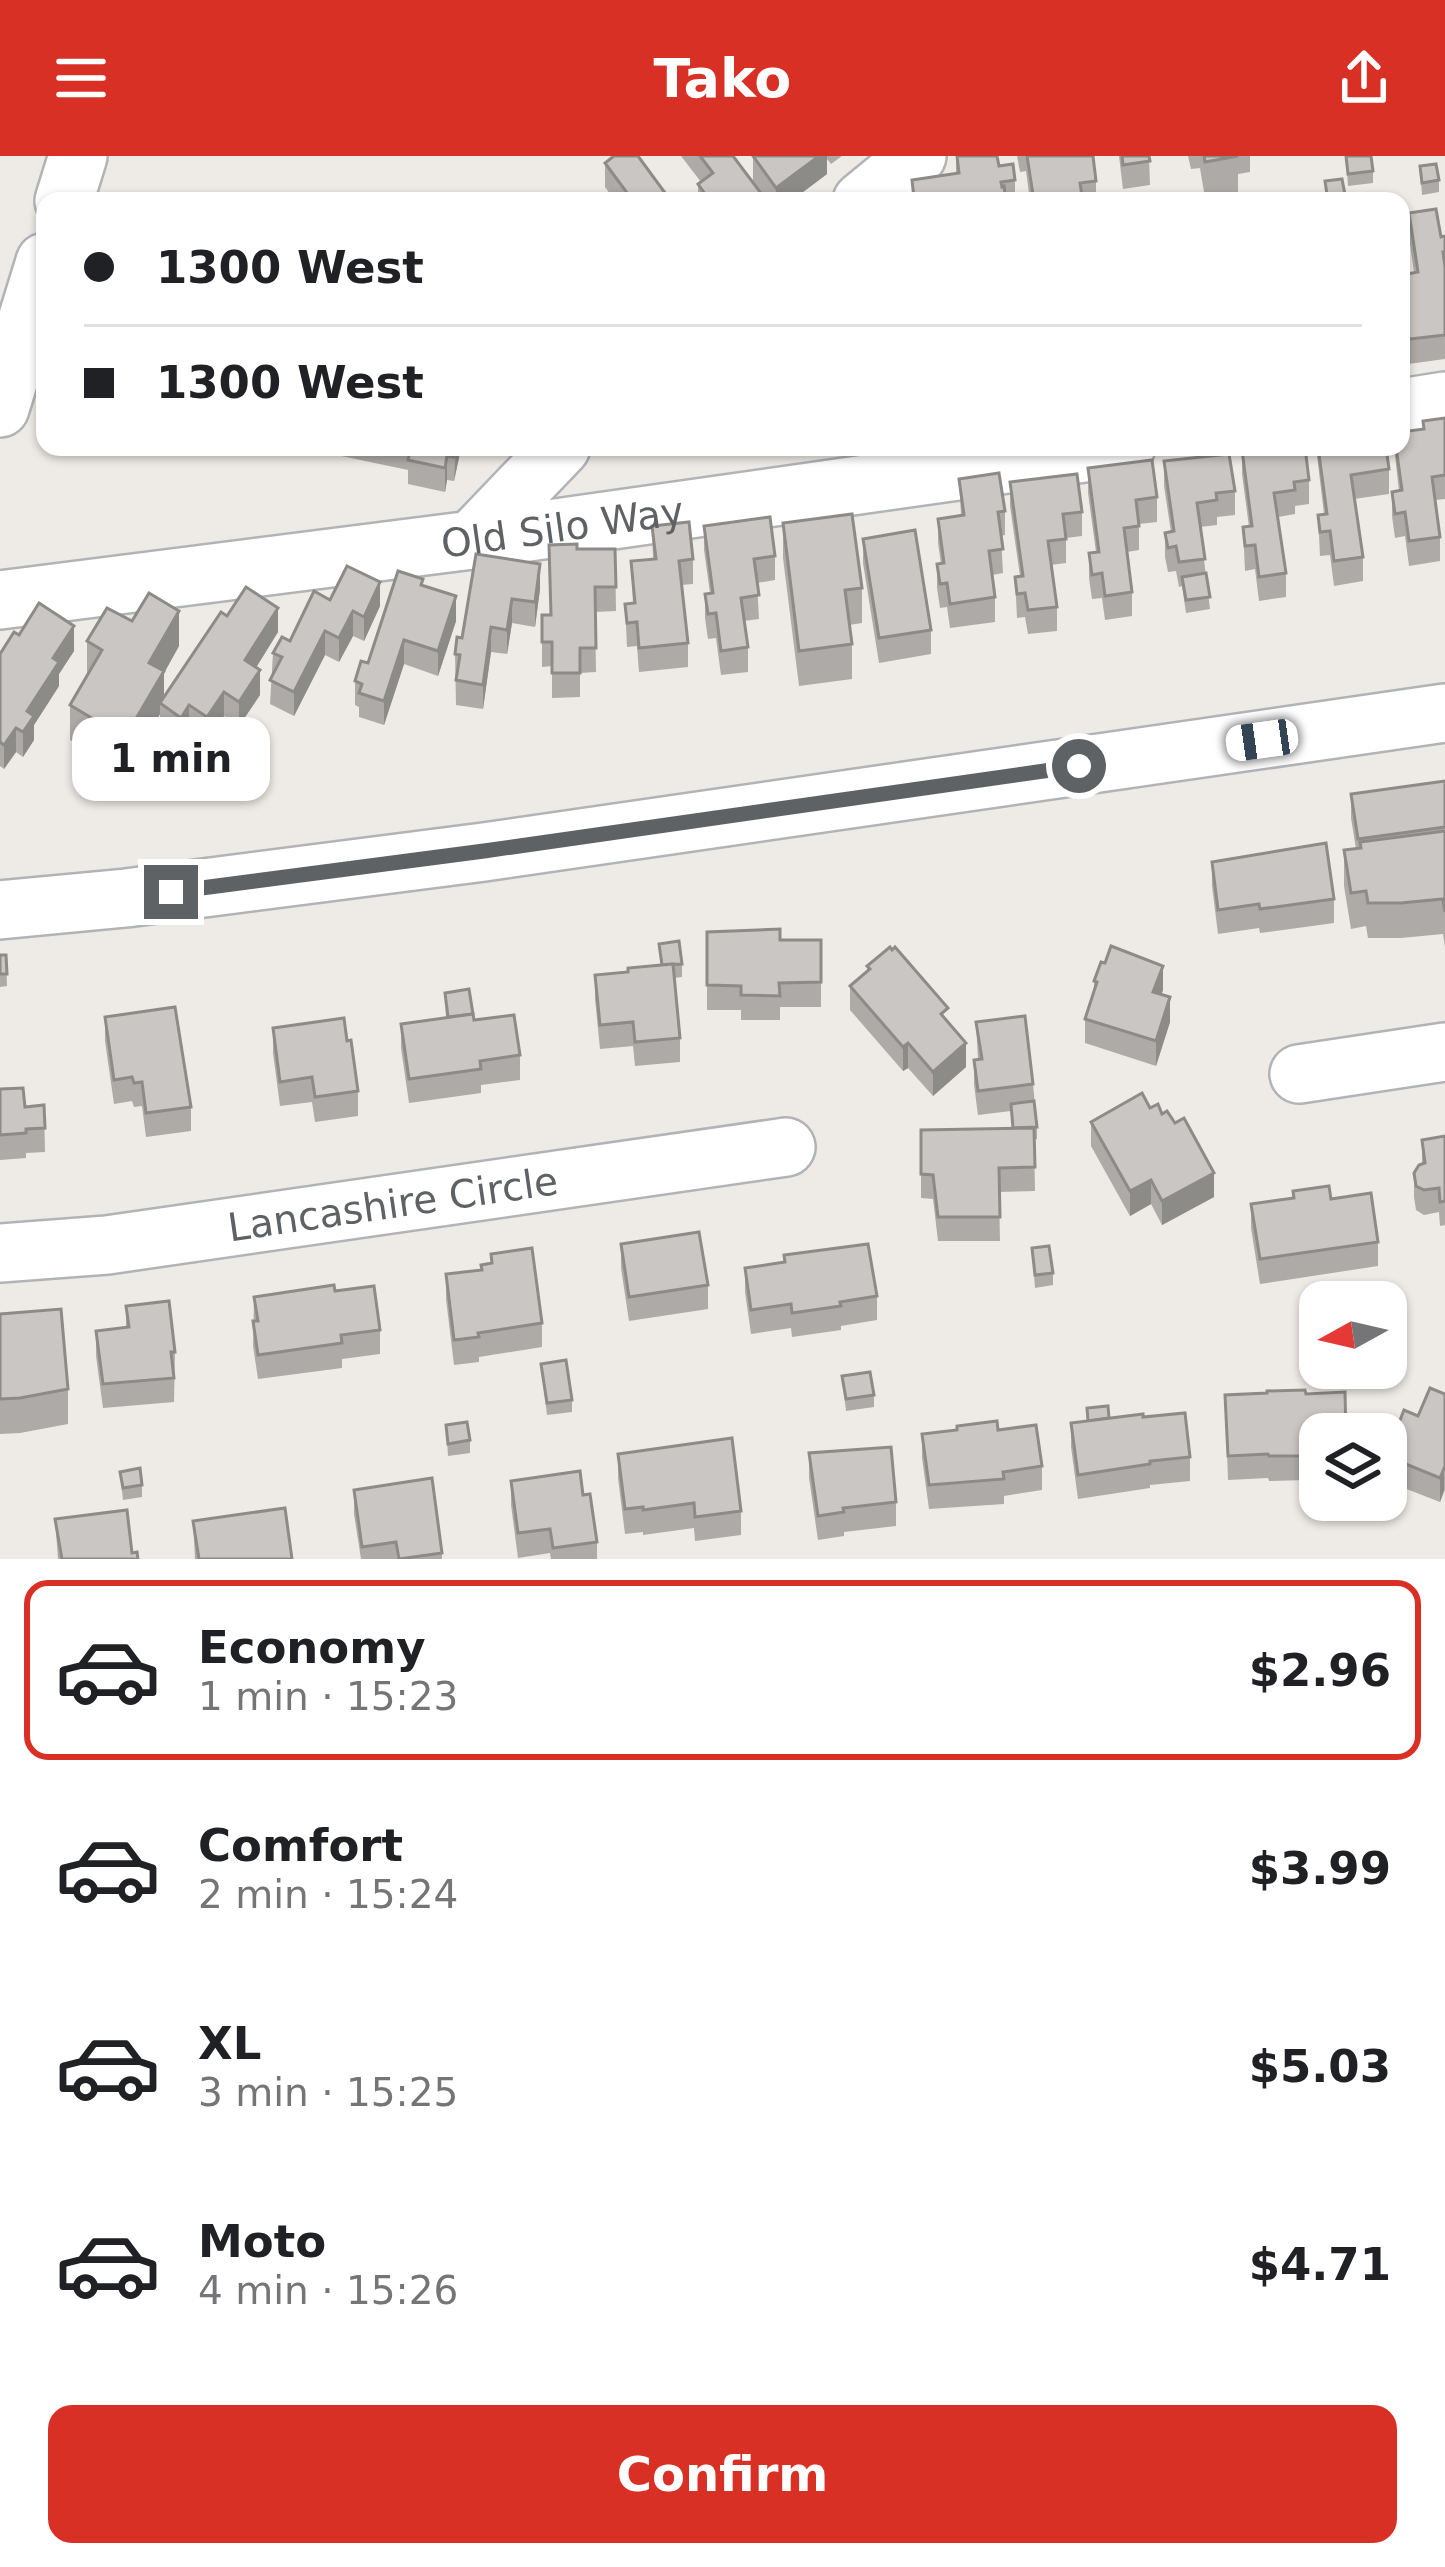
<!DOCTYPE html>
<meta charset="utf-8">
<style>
body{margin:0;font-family:"DejaVu Sans",sans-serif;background:#f2f2f2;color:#202124;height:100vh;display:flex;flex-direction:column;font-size:45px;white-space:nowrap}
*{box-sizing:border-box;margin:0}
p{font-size:39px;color:#757577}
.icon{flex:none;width:66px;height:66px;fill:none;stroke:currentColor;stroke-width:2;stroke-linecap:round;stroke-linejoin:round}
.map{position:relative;height:1403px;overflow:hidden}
.details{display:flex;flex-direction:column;background:#fff;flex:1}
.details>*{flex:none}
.banner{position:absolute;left:36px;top:36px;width:1374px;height:264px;border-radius:24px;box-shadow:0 3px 9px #0004;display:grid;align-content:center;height:264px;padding:0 48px;background:#fff}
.needle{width:78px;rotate:262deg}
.tools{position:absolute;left:1299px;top:1125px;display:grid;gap:24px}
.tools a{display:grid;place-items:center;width:108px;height:108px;border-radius:24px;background:#fff;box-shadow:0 3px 9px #0004;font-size:60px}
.end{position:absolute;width:54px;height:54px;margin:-27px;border:15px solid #5e6265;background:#fff;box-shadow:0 0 0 6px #fff}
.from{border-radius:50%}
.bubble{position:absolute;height:84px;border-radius:24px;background:#fff;box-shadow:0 3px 9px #0004;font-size:39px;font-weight:600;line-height:84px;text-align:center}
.car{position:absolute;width:36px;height:72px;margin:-36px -18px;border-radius:15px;box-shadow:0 0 9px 3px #0007;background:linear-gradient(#fff 24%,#345 0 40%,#fff 0 76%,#345 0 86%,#fff 0)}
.banner b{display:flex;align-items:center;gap:42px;height:114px;font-size:45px}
.banner b+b{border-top:3px solid #e0e0e0}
.banner i{width:30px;height:30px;background:#202124}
ul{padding:21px 0 0;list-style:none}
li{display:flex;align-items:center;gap:36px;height:180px;margin:0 24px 18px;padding:0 24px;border:6px solid transparent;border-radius:24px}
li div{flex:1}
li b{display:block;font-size:45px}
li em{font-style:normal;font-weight:600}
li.current{border-color:#d93025}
li>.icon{width:108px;height:108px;stroke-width:1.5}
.cta{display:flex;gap:24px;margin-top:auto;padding:24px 48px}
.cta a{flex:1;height:138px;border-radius:24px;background:#d93025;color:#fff;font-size:48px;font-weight:600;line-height:138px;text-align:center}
header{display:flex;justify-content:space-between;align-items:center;height:156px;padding:0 48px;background:#d93025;color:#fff;font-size:54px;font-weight:600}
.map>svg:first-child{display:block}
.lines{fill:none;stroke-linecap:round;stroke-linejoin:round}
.minor-casing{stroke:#b1b4b7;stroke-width:62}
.minor{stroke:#fff;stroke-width:57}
.wall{fill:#aeaaa8}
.shaded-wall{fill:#8d8b88}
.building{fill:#cac6c3;stroke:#8d8b88;stroke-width:3}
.route{stroke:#5e6265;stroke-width:15}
.labels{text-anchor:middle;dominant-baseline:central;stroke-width:9;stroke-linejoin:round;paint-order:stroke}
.street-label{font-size:39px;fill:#5e6265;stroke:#fff}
</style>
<header><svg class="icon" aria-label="menu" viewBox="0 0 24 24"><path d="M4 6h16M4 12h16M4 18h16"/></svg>Tako<svg class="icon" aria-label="share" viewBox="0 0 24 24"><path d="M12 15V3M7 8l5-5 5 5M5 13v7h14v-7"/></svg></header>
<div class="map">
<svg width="1445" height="1403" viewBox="0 0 1445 1403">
<rect width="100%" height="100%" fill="#eeebe6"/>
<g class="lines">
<g class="minor-casing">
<g id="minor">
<polyline points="64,45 78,0"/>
<polyline points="862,45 917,0"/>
<polyline points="0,252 45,106"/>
<polyline points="1401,252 1445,245"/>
<polyline points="472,384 561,291"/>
<path id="s1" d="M0,444l472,-60 654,-93"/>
<polyline points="0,754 126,742 484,696 1445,557"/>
<polyline points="1299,918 1445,896"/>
<path id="s2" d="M0,1097l107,-8 679,-98"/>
</g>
</g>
<use href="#minor" class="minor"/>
</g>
<g class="wall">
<polygon points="681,0 733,0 766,45 698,43 698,28 701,26"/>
<polygon points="753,0 842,0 831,8 827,3 827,18 791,45 768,45 753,25"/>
<polygon points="956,0 997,0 999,10 1015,24 1015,45 907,45 912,43 912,24 956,17"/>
<polygon points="1017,0 1093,0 1096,25 1096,45 1030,45 1026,15 1020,16"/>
<polygon points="1119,0 1149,0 1150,29 1123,33"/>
<polygon points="1188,0 1250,0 1250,16 1238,18 1238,36 1205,42 1200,12 1191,13"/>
<polygon points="1346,0 1373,15 1373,27 1348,30"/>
<polygon points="605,7 671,45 615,45 605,31"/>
<polygon points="1420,10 1439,24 1439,36 1422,39"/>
<polygon points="1409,57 1441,81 1445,80 1445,203 1401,209 1401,119 1414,117 1409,81"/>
<polygon points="1445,262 1445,343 1435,344 1440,381 1440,405 1409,410 1405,380 1395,382 1392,360 1392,336 1399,335 1394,291 1401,291 1423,273 1423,265"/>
<polygon points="301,291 321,291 320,296"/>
<polygon points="327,291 460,291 460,297 454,325 447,324 445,336 408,328 408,314 327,297"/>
<polygon points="1316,291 1386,291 1389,313 1389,338 1354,343 1363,401 1363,425 1334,430 1330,399 1320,400 1318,359 1324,358"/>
<polygon points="1242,294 1309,324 1309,348 1295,350 1295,358 1278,361 1286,417 1286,441 1259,445 1255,413 1245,415 1243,371 1249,371 1242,318"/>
<polygon points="1164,305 1235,335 1235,359 1217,361 1217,369 1200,371 1210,453 1186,457 1182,430 1179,431 1176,415 1168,416 1165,401 1165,377 1171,376 1164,330"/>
<polygon points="1088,312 1157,341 1157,366 1139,368 1139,394 1127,396 1132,436 1132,460 1105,464 1102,442 1092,443 1089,422 1089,397 1096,396 1088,337"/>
<polygon points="959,323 1005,355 1005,379 1001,380 1003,417 992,419 995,441 995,466 950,472 947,451 940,452 937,432 937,408 941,408 938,387 938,363 961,359"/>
<polygon points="1010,326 1082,356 1082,380 1066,382 1066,407 1051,409 1057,451 1057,475 1028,478 1025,461 1017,462 1015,421 1020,420 1010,350"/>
<polygon points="783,367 862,432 862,467 849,469 852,488 852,523 799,530 783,402"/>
<polygon points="652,370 693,403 693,428 681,429 688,487 688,511 639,516 637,490 627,491 625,448 633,447 631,405 653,403"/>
<polygon points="704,370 775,400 775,424 757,427 759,463 744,465 748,491 748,516 721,519 716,482 708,483 705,462 705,438 710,437 704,394"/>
<polygon points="863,383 931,474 931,498 879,507 863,407"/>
<polygon points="577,393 615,393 616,455 595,456 596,516 580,517 580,541 552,542 552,510 542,511 542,459 550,459"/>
<polygon points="476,398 540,433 535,471 512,467 507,498 491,496 483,553 456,549 455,498 462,482"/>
<polygon points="423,430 456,465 438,520 404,508 384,569 359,561 359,551 355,549 355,525"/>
<polygon points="330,444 380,450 364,485 353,480 339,506 325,499 294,560 270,548 273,497 290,485"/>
<polygon points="227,460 278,476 256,512 260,539 239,570 224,560 207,585 189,574 181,586 160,571 160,558 127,614 112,605 110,608 70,584 70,549 87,520 87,485 179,490 164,517 164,541"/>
<polygon points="19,479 74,495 59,518 59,530 34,569 34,584 23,601 16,596 4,613 0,610 0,498"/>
<polygon points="1445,625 1445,791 1443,778 1401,782 1368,782 1366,770 1351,773 1344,730 1344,694 1356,693 1351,662 1351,638"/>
<polygon points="1212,706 1334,743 1334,767 1260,777 1259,772 1218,778 1212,730"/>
<polygon points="707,776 780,784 821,784 821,851 780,851 780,864 741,864 741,854 707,854"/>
<polygon points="659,788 682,808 682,821 674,822 680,882 680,906 635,910 633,890 600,893 595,843 595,819 628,816 661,809"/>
<polygon points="0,799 6,799 7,830 0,831"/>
<polygon points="867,810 948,867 966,911 933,940 908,912 903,915 850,854 850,830 867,815"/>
<polygon points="1094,825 1163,834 1161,839 1170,866 1156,910 1085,887 1085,863 1094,835"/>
<polygon points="445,837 474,864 520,899 520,924 481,929 481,937 409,947 401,892 401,868 446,862"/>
<polygon points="105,861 191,951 191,975 146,981 142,950 134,951 132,945 114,948 105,885"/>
<polygon points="976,866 1033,928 1037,971 1037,983 1034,984 1035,1035 999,1036 1000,1085 938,1085 933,1043 921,1042 921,974 1012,972 1011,955 978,959 974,929 974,904 978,904"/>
<polygon points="273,872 347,885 358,935 358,960 315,966 312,946 280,950 273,897"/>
<polygon points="0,933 25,951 44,949 45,996 26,997 26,1002 0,1004"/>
<polygon points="1150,952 1175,967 1214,1041 1162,1069 1151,1048 1130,1060 1091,990 1091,966"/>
<polygon points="1445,980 1445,1069 1440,1070 1439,1056 1424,1059 1416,1054 1414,1041 1414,1017 1422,1008 1422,984"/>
<polygon points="1293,1035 1378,1086 1378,1110 1260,1128 1251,1072 1251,1048 1293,1042"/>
<polygon points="621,1088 708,1129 708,1153 629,1165 621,1112"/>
<polygon points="1032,1092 1053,1117 1053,1129 1035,1132"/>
<polygon points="491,1098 542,1167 542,1191 479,1201 479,1206 454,1209 446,1143 446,1118 481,1114 491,1107"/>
<polygon points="745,1112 877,1140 877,1164 841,1170 841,1174 792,1181 791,1172 751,1178 745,1136"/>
<polygon points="335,1135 380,1174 380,1198 342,1203 342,1212 258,1223 253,1190 254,1141"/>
<polygon points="126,1150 175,1196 174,1246 103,1252 96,1200 96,1175 126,1172"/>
<polygon points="0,1158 68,1233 68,1268 20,1277 0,1278"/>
<polygon points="541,1208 572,1244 572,1256 547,1259"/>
<polygon points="842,1220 874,1239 874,1251 846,1255"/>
<polygon points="1445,1238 1445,1334 1440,1346 1386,1325 1386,1300 1418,1260"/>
<polygon points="1225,1239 1320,1278 1320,1309 1307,1310 1307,1324 1269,1325 1268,1322 1228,1324"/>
<polygon points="1087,1252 1109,1262 1143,1261 1190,1301 1190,1325 1150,1329 1150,1332 1078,1343 1071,1291 1071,1267 1087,1265"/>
<polygon points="446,1269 470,1284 470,1297 448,1300"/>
<polygon points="998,1274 1042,1310 1042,1334 1004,1340 1004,1348 929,1353 922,1302 922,1278"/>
<polygon points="809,1297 896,1346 896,1370 844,1376 844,1380 818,1384 809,1322"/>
<polygon points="618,1298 741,1355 741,1379 695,1385 694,1372 643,1379 643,1376 625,1378 618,1322"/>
<polygon points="120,1316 142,1329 142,1341 123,1344"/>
<polygon points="511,1325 583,1339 597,1386 597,1403 551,1403 550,1397 518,1402 511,1349"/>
<polygon points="354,1334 442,1397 442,1403 361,1403 354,1358"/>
<polygon points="55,1363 132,1397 138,1403 58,1403"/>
<polygon points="193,1365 292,1403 195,1403"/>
</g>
<g class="shaded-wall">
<polygon points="819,0 827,0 827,18 791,45 776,45 776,32"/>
<polygon points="456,291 460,291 460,297 454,325"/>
<polygon points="447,300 447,324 445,336 445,312"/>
<polygon points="540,408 540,433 535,471 535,446"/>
<polygon points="380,426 380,450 364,485 364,461"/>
<polygon points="456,440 456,465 438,520 438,495"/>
<polygon points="512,443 512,467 507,498 507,474"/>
<polygon points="278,452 278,476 245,529 245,504"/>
<polygon points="179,455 179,490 164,517 164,550 160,547 160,558 127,614 127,578 149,507"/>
<polygon points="353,455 353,480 339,506 339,482"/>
<polygon points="74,470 74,495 59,518 59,530 34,569 34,584 23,601 23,576 27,555 53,502"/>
<polygon points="491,471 491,496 483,553 483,529"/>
<polygon points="325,475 325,499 294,560 294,536"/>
<polygon points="404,484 404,508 384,569 384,545"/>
<polygon points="260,514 260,539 239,570 239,546"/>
<polygon points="224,536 224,560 207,585 207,561"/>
<polygon points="189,549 189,574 181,586 181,562"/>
<polygon points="112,570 112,605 110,608 110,573"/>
<polygon points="16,572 16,596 4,613 4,589"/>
<polygon points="1163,810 1163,834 1153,860 1153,836"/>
<polygon points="1170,841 1170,866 1156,910 1156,885"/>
<polygon points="908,887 908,912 903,915 903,891"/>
<polygon points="966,887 966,911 933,940 933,916"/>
<polygon points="1214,1017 1214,1041 1162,1069 1162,1045"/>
<polygon points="1151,1024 1151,1048 1130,1060 1130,1035"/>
<polygon points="1444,1310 1444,1334 1440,1346 1440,1322"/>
</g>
<g class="building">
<polygon points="614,0 638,0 671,45 633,45 605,7"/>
<polygon points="700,0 733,0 766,44 696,45 705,38 698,28 713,17"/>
<polygon points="753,0 819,0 776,32"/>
<polygon points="957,0 997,0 999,10 1013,8 1015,24 1001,26 1002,31 1004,30 1006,45 908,45 907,43 914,42 912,24 959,17"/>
<polygon points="1027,0 1093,0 1096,25 1080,27 1082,40 1051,45 1034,45"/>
<polygon points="1122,0 1149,0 1150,5 1123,9"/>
<polygon points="1204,0 1238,0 1205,6"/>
<polygon points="1346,0 1371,0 1373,15 1348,18"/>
<polygon points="1436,8 1439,24 1422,27 1420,10"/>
<polygon points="1342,23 1346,44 1328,45 1325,25"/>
<polygon points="1436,53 1441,81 1445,80 1445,96 1443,96 1445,111 1445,179 1401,184 1401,142 1403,142 1401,119 1418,116 1409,57"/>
<polygon points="1445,262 1445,319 1432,321 1440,381 1409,385 1405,356 1395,358 1392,336 1402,334 1396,291 1401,291 1401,276 1424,273 1423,265"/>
<polygon points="411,291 456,291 454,301 447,300 445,312 408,304"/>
<polygon points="1266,291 1305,291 1309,324 1294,326 1295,334 1274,337 1286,417 1259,421 1255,389 1245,390 1243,371 1252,370 1242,294"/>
<polygon points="1318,291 1386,291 1389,313 1351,319 1363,401 1334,405 1330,375 1320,376 1318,359 1327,358"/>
<polygon points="1229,298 1235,335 1216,337 1217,344 1197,347 1205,403 1179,406 1176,390 1168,392 1165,377 1174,375 1164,305"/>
<polygon points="1152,304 1157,341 1136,344 1139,370 1124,372 1132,436 1105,440 1102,417 1092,419 1089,397 1099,396 1088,312"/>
<polygon points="999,317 1005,355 998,356 1003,393 989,395 995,441 950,448 947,427 940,428 937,408 944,407 938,363 964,359 959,323"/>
<polygon points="1077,318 1082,356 1063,358 1066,383 1048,385 1057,451 1028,454 1025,437 1017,438 1015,421 1023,420 1010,326"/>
<polygon points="852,358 862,432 845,434 852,488 799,495 783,367"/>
<polygon points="770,361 775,400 754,403 759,439 741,442 748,491 721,495 716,457 708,458 705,438 713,437 704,370"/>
<polygon points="689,366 693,403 679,405 688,487 639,492 637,466 627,467 625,448 635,447 631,405 656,403 652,370"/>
<polygon points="915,374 931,474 879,482 863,383"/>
<polygon points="577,388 577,393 615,393 616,431 595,431 596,492 580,492 580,517 552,517 552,486 542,486 542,459 551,459 549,389"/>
<polygon points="476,398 540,408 535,446 512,443 507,474 491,471 483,529 456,524 460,499 455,498 457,481 462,482"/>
<polygon points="347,410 380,426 364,461 353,455 339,482 325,475 294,536 270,524 282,501 273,497 282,481 290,485 314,435 330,444"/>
<polygon points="398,415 423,423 421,429 456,440 438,495 404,484 384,545 359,537 362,528 355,525 361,505 368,507"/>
<polygon points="1206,417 1210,441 1186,444 1182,421"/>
<polygon points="246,431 278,452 245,504 260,514 239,546 224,536 207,561 189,549 181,562 160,547 221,456 227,460"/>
<polygon points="149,437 179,455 149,507 164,515 127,578 112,570 110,573 70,549 102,494 87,485 107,452 132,465"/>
<polygon points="39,447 74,470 53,502 59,506 27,555 34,560 23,576 16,572 4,589 0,586 0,498 14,476 19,479"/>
<polygon points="1445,625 1445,671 1358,683 1351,638"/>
<polygon points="1445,675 1445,756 1443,743 1401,747 1368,747 1366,735 1351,737 1344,694 1361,692 1360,686"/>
<polygon points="1326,687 1334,743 1260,753 1259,748 1218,754 1212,706"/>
<polygon points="780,773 780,784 821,784 821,826 779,827 780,840 741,839 741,830 707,829 707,776"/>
<polygon points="679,785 682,808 662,809 659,788"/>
<polygon points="1111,790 1163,810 1153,836 1170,841 1156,885 1085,863 1097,826 1094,825 1101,806 1105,807"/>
<polygon points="890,791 892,794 895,791 948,852 941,858 966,887 933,916 908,887 903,891 850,830 870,813 867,810"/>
<polygon points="0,799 6,799 7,818 0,818"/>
<polygon points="673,808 680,882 635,886 633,866 600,869 595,819 628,816 628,812"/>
<polygon points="469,833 473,858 448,861 445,837"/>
<polygon points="175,851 191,951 146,957 142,926 134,927 132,921 114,924 105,861"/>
<polygon points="473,858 474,864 514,859 520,899 480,905 481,913 409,923 401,868"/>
<polygon points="1025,860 1033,928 978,935 974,904 982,903 976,866"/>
<polygon points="344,862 347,885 351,884 358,935 315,941 312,921 280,926 273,872"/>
<polygon points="23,932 25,951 44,949 45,972 26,973 26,977 0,979 0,933"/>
<polygon points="1142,937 1150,952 1158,948 1162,958 1167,955 1175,967 1184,962 1214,1017 1162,1045 1151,1024 1130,1035 1091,966"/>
<polygon points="1034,945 1037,971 1013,972 1011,948"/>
<polygon points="1034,972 1035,1011 999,1012 1000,1061 938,1061 933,1019 921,1018 921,974"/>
<polygon points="1445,980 1445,1045 1440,1046 1439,1032 1424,1034 1416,1030 1414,1017 1419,1009 1425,1007 1422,984"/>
<polygon points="1329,1030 1331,1043 1371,1037 1378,1086 1260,1103 1251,1048 1294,1042 1293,1035"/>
<polygon points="699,1076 708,1129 629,1141 621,1088"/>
<polygon points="868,1088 877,1140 840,1146 841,1150 792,1157 791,1148 751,1154 745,1112 785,1106 784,1099"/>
<polygon points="1049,1090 1053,1117 1035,1119 1032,1092"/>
<polygon points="532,1092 542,1167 478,1177 479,1181 454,1184 446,1118 482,1114 481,1109 492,1107 491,1098"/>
<polygon points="334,1129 335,1135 374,1130 380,1174 341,1179 342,1187 258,1199 253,1165 258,1165 254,1141"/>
<polygon points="169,1145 175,1196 171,1196 174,1222 103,1228 96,1175 129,1171 126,1150"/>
<polygon points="61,1153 68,1233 20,1242 0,1243 0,1158"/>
<polygon points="566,1204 572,1244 547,1247 541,1208"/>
<polygon points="870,1216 874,1239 846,1243 842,1220"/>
<polygon points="1430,1232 1445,1238 1445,1310 1440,1322 1386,1300 1404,1254 1418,1260"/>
<polygon points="1305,1234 1306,1238 1345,1236 1346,1278 1320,1278 1320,1285 1307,1286 1307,1300 1269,1300 1268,1298 1228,1300 1225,1239 1267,1237 1267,1235"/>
<polygon points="1108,1250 1109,1262 1088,1265 1087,1252"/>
<polygon points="1185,1257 1190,1301 1150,1305 1150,1308 1078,1319 1071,1267 1143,1258 1143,1261"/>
<polygon points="997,1265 998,1274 1036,1269 1042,1310 1003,1316 1004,1323 929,1329 922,1278 957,1274 957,1270"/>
<polygon points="467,1266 470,1284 448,1288 446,1269"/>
<polygon points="732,1282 741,1355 695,1361 694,1347 643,1354 643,1351 625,1353 618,1298"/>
<polygon points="891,1291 896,1346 843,1352 844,1356 818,1360 809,1297"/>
<polygon points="140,1312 142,1329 123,1332 120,1316"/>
<polygon points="580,1315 583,1339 590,1338 597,1386 553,1392 550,1373 518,1377 511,1325"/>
<polygon points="432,1322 442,1397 399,1403 396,1386 362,1391 354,1334"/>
<polygon points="285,1352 292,1403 199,1403 193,1365"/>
<polygon points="127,1354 132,1397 137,1396 138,1403 62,1403 55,1363"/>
</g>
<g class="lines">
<polyline class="route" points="171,736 484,695 1079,610"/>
</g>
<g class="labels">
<g class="street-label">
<text stroke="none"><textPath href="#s1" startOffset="567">Old Silo Way</textPath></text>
<text stroke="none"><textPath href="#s2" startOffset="396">Lancashire Circle</textPath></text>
</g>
</g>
</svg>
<div class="tools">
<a><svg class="needle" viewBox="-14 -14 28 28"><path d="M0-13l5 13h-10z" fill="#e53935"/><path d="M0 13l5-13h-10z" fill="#757577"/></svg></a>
<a><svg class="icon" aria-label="layers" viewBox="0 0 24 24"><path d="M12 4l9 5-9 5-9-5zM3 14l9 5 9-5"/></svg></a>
</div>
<i class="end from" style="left:1079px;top:610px"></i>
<i class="end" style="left:171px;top:736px"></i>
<div class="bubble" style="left:72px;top:561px;width:198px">1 min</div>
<i class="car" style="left:1262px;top:584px;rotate:262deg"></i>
<div class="banner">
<b><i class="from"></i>1300 West</b>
<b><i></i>1300 West</b>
</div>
</div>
<section class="details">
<ul>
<li class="current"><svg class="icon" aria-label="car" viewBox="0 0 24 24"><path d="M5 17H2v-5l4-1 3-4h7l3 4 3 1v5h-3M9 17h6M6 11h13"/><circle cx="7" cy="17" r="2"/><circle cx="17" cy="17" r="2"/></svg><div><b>Economy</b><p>1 min · 15:23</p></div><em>$2.96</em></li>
<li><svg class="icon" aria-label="car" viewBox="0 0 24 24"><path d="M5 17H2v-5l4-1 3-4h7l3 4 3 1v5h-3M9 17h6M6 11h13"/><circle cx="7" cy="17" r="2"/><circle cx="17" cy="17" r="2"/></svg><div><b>Comfort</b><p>2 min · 15:24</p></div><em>$3.99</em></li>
<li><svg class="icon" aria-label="car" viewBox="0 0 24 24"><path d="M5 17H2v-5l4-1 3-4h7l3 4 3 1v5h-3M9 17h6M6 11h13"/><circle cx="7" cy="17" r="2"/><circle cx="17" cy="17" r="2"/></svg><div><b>XL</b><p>3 min · 15:25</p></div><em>$5.03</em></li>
<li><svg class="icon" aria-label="car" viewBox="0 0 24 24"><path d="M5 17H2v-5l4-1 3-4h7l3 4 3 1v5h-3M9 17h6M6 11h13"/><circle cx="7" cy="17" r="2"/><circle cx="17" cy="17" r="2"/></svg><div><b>Moto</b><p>4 min · 15:26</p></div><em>$4.71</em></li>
</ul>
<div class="cta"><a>Confirm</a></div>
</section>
